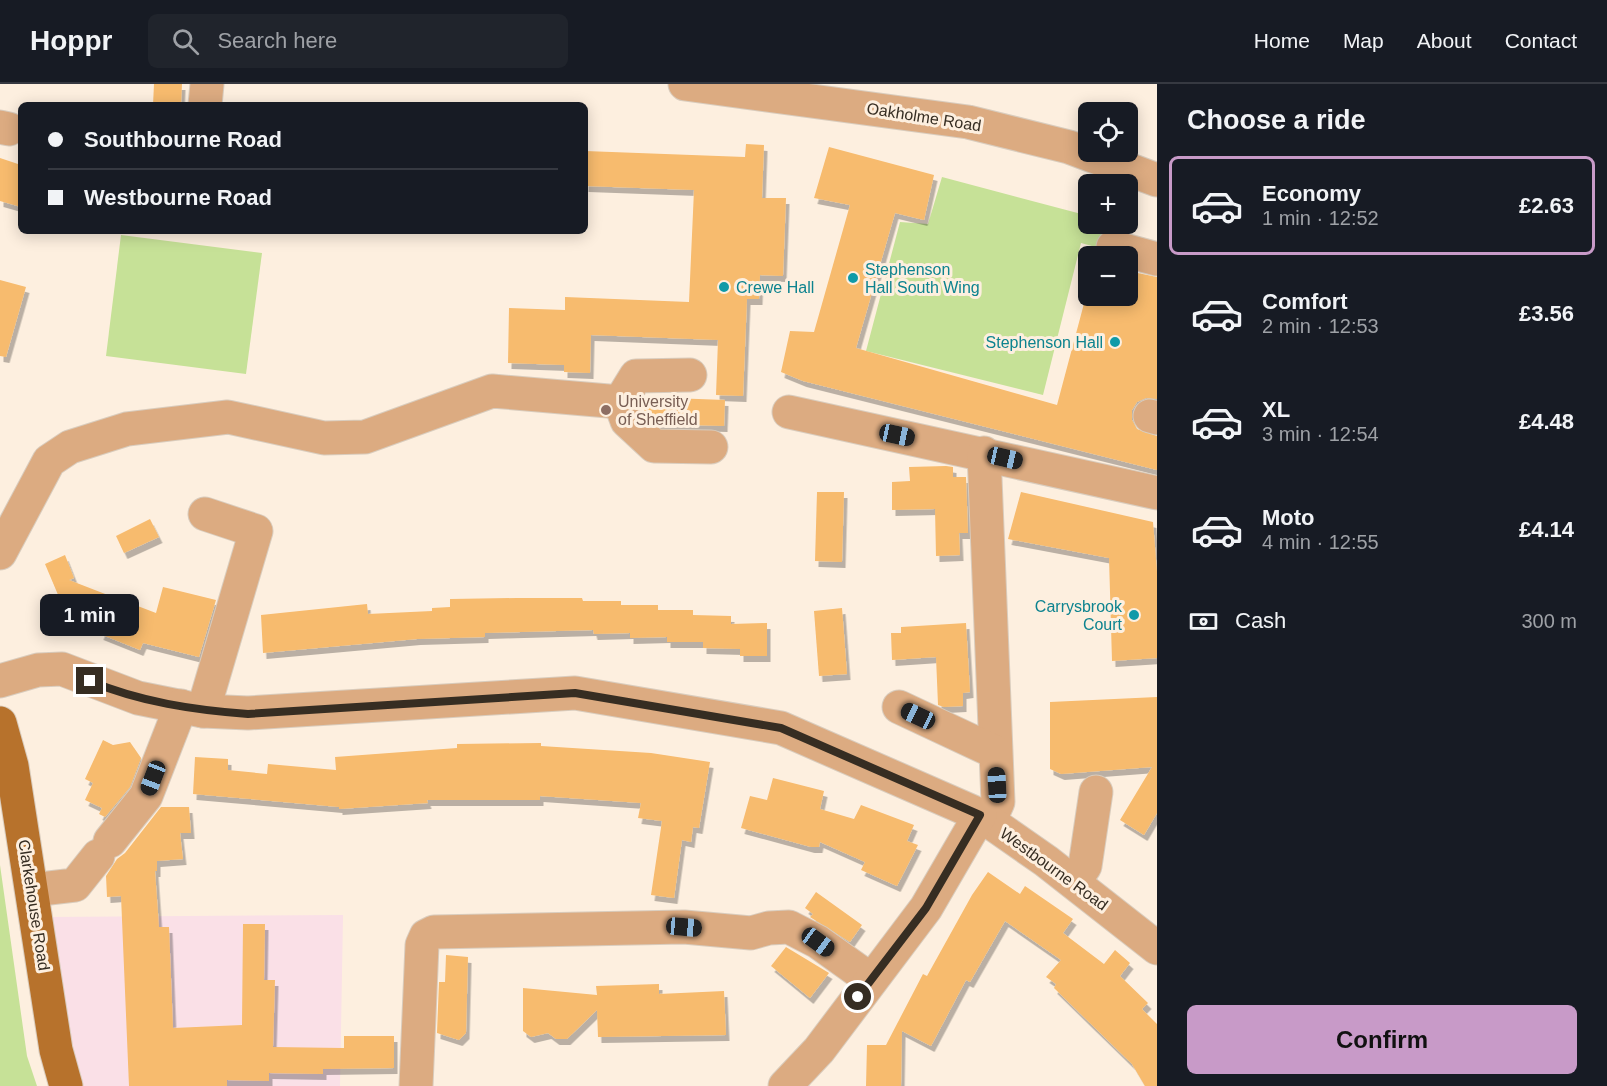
<!DOCTYPE html>
<meta charset="utf-8">
<style>
body{margin:0;font-family:Helvetica,sans-serif;background:#20242c;color:#f1f3f6;height:100vh;display:flex;flex-direction:column;font-size:22px;white-space:nowrap}
*{box-sizing:border-box;margin:0}
p{font-size:20px;color:#9ea1a6}
.icon{flex:none;width:33px;height:33px;fill:none;stroke:currentColor;stroke-width:2;stroke-linecap:round;stroke-linejoin:round}
.map{position:relative;flex:1;overflow:hidden}
.side{display:flex;flex-direction:column;background:#171b24;width:450px}
.side>*{flex:none}
.hud{position:absolute;left:18px;top:18px;width:570px;height:132px;border-radius:9px;box-shadow:0 3px 15px #0003;display:grid;align-content:center;height:132px;padding:0 30px;background:#171b24}
.fabs{position:absolute;left:1078px;top:18px;display:grid;gap:12px}
.fabs a{display:grid;place-items:center;width:60px;height:60px;border-radius:9px;background:#171b24;box-shadow:0 3px 15px #0003;font-size:30px}
.end{position:absolute;width:27px;height:27px;margin:-14px;border:8px solid #362d22;background:#fff;box-shadow:0 0 0 3px #fff}
.from{border-radius:50%}
.bubble{position:absolute;height:42px;border-radius:9px;background:#171b24;box-shadow:0 3px 15px #0003;font-size:20px;font-weight:600;line-height:42px;text-align:center}
.car{position:absolute;width:18px;height:36px;margin:-18px -9px;border-radius:8px;box-shadow:0 0 4px 2px #0007;background:linear-gradient(#222 24%,#8ab4d8 0 40%,#222 0 76%,#8ab4d8 0 86%,#222 0)}
.hud b{display:flex;align-items:center;gap:21px;height:57px;font-size:22px}
.hud b+b{border-top:2px solid #363941}
.hud i{width:15px;height:15px;background:#f1f3f6}
ul{padding:0;list-style:none}
li{display:flex;align-items:center;gap:18px;height:99px;margin:0 12px 9px;padding:0 18px;border:3px solid transparent;border-radius:9px}
li div{flex:1}
li b{display:block;font-size:22px}
li em{font-style:normal;font-weight:600}
li.on{border-color:#c89ac8}
li>.icon{width:54px;height:54px;stroke-width:1.5}
h2{padding:0 30px;font-size:27px;line-height:72px}
.pay{display:flex;align-items:center;gap:15px;height:66px;padding:0 30px;font-size:22px}
.pay p{margin-inline-start:auto}
.cta{display:flex;gap:12px;margin-top:auto;padding:12px 30px}
.cta a{flex:1;height:69px;border-radius:9px;background:#c89ac8;color:#111;font-size:24px;font-weight:600;line-height:69px;text-align:center}
header{display:flex;align-items:center;gap:36px;box-sizing:border-box;height:84px;padding:0 30px;background:#171b24;border-bottom:2px solid #363941}
header strong{font-size:28px}
nav{display:flex;gap:33px;margin-inline-start:auto;font-size:21px}
.search{width:420px;height:54px;background:#20242c;display:flex;align-items:center;gap:15px;box-sizing:border-box;padding:0 21px;border-radius:9px;color:#9ea1a6;font-size:22px}
main{display:flex;flex:1;min-height:0}
.map>svg:first-child{display:block}
.commercial{fill:#fae0e7}
.green{fill:#c6e197}
.building{fill:#f7bb6e;filter:url(#shadow)}
.lines{fill:none;stroke-linecap:round;stroke-linejoin:round}
.minor-casing{stroke:#d9ccbd;stroke-width:35}
.major-casing{stroke:#d9ccbd;stroke-width:35}
.minor{stroke:#dcab81;stroke-width:33}
.major{stroke:#b7722c;stroke-width:33}
.route{stroke:#362d22;stroke-width:8}
.culture-dot{fill:#0f9aa8;stroke:#fdefdf;stroke-width:2}
.education-dot{fill:#8d6e63;stroke:#fdefdf;stroke-width:2}
.labels{text-anchor:middle;dominant-baseline:central;stroke-width:6;stroke-linejoin:round;paint-order:stroke}
.street-label{font-size:16px;fill:#362d22;stroke:#fdefdf}
.culture-label{font-size:16px;fill:#0d838f;stroke:#fdefdf;text-anchor:start}
.education-label{font-size:16px;fill:#785e54;stroke:#fdefdf;text-anchor:start}
</style>
<header>
<strong>Hoppr</strong>
<div class="search"><svg class="icon" aria-label="search" viewBox="0 0 24 24"><circle cx="10" cy="10" r="6"/><path d="M15 15l6 6"/></svg>Search here</div>
<nav><a>Home</a><a>Map</a><a>About</a><a>Contact</a></nav>
</header>
<main>
<div class="map">
<svg width="1157" height="1002" viewBox="0 0 1157 1002">
<defs>
<filter id="shadow"><feDropShadow dx="3.5" dy="6" stdDeviation="0" flood-color="#0004"/></filter>
</defs>
<rect width="100%" height="100%" fill="#fdefdf"/>
<polygon class="commercial" points="343,831 340,1002 79,1002 47,833"/>
<g class="green">
<polygon points="942,93 1089,132 1089,140 1113,140 1103,165 1081,159 1043,311 866,267 900,138 928,140"/>
<polygon points="121,151 262,169 246,290 106,272"/>
<polygon points="0,781 27,972 37,1002 0,1002"/>
</g>
<g class="building">
<polygon points="154,0 182,0 181,21 153,21"/>
<polygon points="746,60 764,61 762,114 786,114 783,192 760,191 759,215 747,215 743,312 716,311 718,256 591,251 590,289 564,288 564,281 508,279 509,224 565,226 565,213 689,218 694,106 585,102 585,67 745,73"/>
<polygon points="829,63 934,91 924,136 895,129 856,264 1057,321 1086,212 1128,212 1128,187 1157,193 1157,315 1146,314 1137,318 1132,326 1132,336 1137,345 1157,352 1157,386 803,297 781,288 790,247 814,248 850,121 814,114"/>
<polygon points="0,74 21,81 21,123 0,117"/>
<polygon points="0,196 26,203 6,273 0,272"/>
<polygon points="645,313 725,316 724,342 657,340 644,327"/>
<polygon points="946,382 953,383 953,393 966,393 968,449 959,449 960,471 936,472 935,425 892,426 892,398 910,397 909,383"/>
<polygon points="817,408 844,408 842,478 815,477"/>
<polygon points="1021,408 1153,438 1157,488 1157,574 1112,577 1109,474 1008,455"/>
<polygon points="150,435 159,453 124,469 116,452"/>
<polygon points="65,471 74,494 69,496 113,513 67,532 45,480"/>
<polygon points="163,503 216,516 199,573 143,559 140,566 100,550 114,513 156,529"/>
<polygon points="517,514 582,514 583,517 621,517 621,521 658,521 658,526 693,526 693,531 731,532 731,540 767,539 767,572 740,572 740,565 703,564 703,558 667,558 667,553 630,554 630,549 594,550 593,546 485,549 485,553 417,555 263,569 261,531 367,520 368,530 432,527 432,524 450,523 450,515"/>
<polygon points="842,524 847,590 819,592 814,527"/>
<polygon points="966,539 970,608 963,609 963,622 944,623 938,621 936,573 892,576 891,549 901,549 901,543"/>
<polygon points="1157,613 1157,729 1144,751 1120,736 1152,683 1061,690 1050,685 1050,618"/>
<polygon points="103,656 113,661 130,658 141,674 130,703 105,733 99,730 102,724 85,716 93,699 85,695"/>
<polygon points="541,659 541,662 651,669 710,678 699,744 693,743 691,758 682,756 674,814 651,811 662,737 638,734 641,719 540,712 540,716 427,716 428,719 339,725 339,723 193,710 195,673 228,675 228,686 267,690 268,680 336,686 335,673 457,664 457,660"/>
<polygon points="773,694 824,707 820,725 854,735 861,721 914,741 907,757 918,761 897,802 861,786 865,778 820,758 819,763 811,763 741,744 750,712 767,716"/>
<polygon points="161,723 189,723 191,749 180,749 183,775 157,777 157,787 155,787 159,843 169,843 173,944 242,941 243,840 265,840 264,896 275,896 273,963 344,964 344,952 394,952 394,984 323,985 323,990 269,989 269,997 227,996 227,1002 129,1002 121,812 107,813 106,792 117,775 125,769"/>
<polygon points="988,788 1020,810 1025,802 1073,835 1063,849 1104,880 1115,866 1130,879 1120,892 1148,919 1142,925 1157,940 1157,1002 1145,1002 1132,980 1054,904 1056,900 1046,893 1061,876 1005,837 970,898 966,896 931,962 902,947 901,1002 866,1002 867,961 886,961 923,890 927,892 972,811"/>
<polygon points="816,808 862,841 850,858 810,833 813,830 805,824"/>
<polygon points="786,863 829,889 810,914 771,882"/>
<polygon points="446,871 468,873 466,949 459,956 437,949 439,898 445,898"/>
<polygon points="659,900 659,910 724,907 726,951 598,953 597,926 567,955 556,955 548,949 531,953 523,947 523,904 597,911 596,902"/>
</g>
<g class="lines">
<g class="minor-casing">
<g id="minor">
<polyline points="685,0 968,38 1069,63 1157,96"/>
<polyline points="205,21 207,0"/>
<polyline points="0,43 9,45"/>
<polyline points="1113,163 1157,175"/>
<polyline points="620,318 627,337 654,362 711,363"/>
<polyline points="789,328 1157,409"/>
<polyline points="1150,332 1157,334"/>
<polyline points="984,369 998,718 989,738"/>
<polyline points="0,469 49,377 70,363 127,345 228,333 324,354 365,353 492,307 620,318 636,292 690,291"/>
<polyline points="0,597 38,586 62,585 138,614 203,627 248,629 575,609 781,644 980,731 1046,777 1157,864"/>
<polyline points="899,623 995,668"/>
<polyline points="203,627 256,447 205,430"/>
<polyline points="110,757 146,712 181,622"/>
<polyline points="1074,798 1085,782 1096,708"/>
<polyline points="32,806 75,801 98,772"/>
<polyline points="416,1002 422,861 426,852 434,848 684,843 751,849 769,844 789,843 818,858 871,896"/>
<polyline points="785,1002 819,966 926,824 980,731"/>
</g>
</g>
<g class="major-casing">
<polyline id="major" points="0,639 12,682 56,966 66,1002"/>
</g>
<use href="#minor" class="minor"/>
<use href="#major" class="major"/>
</g>
<g class="lines">
<path class="route" d="M90,597c50,21 104,29 158,33l327,-21 206,35 199,87 -54,93 -68,89"/>
</g>
<g class="culture-dot">
<circle cx="853" cy="194" r="6"/>
<circle cx="724" cy="203" r="6"/>
<circle cx="1115" cy="258" r="6"/>
<circle cx="1134" cy="531" r="6"/>
</g>
<circle class="education-dot" cx="606" cy="326" r="6"/>
<g class="labels">
<g class="street-label">
<text transform="translate(924 33) rotate(9)">Oakholme Road</text>
<text transform="translate(1054 785) rotate(36)">Westbourne Road</text>
<text transform="translate(34 821) rotate(81)">Clarkehouse Road</text>
</g>
<g class="culture-label">
<text x="865" y="185">Stephenson<tspan x="865" dy="18">Hall South Wing</tspan></text>
<text x="736" y="203">Crewe Hall</text>
<text x="1103" y="258" text-anchor="end">Stephenson Hall</text>
<text x="1122" y="522" text-anchor="end">Carrysbrook<tspan x="1122" dy="18">Court</tspan></text>
</g>
<g class="education-label">
<text x="618" y="317">University<tspan x="618" dy="18">of Sheffield</tspan></text>
</g>
</g>
</svg>
<div class="fabs">
<a><svg class="icon" aria-label="locate" viewBox="0 0 24 24"><circle cx="12" cy="12" r="6"/><path d="M12 2v4M12 18v4M2 12h4M18 12h4"/></svg></a>
<a>+</a>
<a>−</a>
</div>
<i class="end from" style="left:858px;top:913px"></i>
<i class="end" style="left:90px;top:597px"></i>
<div class="bubble" style="left:40px;top:510px;width:99px">1 min</div>
<i class="car" style="left:897px;top:351px;rotate:102deg"></i>
<i class="car" style="left:1005px;top:374px;rotate:103deg"></i>
<i class="car" style="left:918px;top:632px;rotate:295deg"></i>
<i class="car" style="left:153px;top:694px;rotate:201deg"></i>
<i class="car" style="left:997px;top:701px;rotate:357deg"></i>
<i class="car" style="left:684px;top:843px;rotate:95deg"></i>
<i class="car" style="left:818px;top:858px;rotate:126deg"></i>
<div class="hud">
<b><i class="from"></i>Southbourne Road</b>
<b><i></i>Westbourne Road</b>
</div>
</div>
<section class="side">
<h2>Choose a ride</h2>
<ul>
<li class="on"><svg class="icon" aria-label="car" viewBox="0 0 24 24"><path d="M5 17H2v-5l4-1 3-4h7l3 4 3 1v5h-3M9 17h6M6 11h13"/><circle cx="7" cy="17" r="2"/><circle cx="17" cy="17" r="2"/></svg><div><b>Economy</b><p>1 min · 12:52</p></div><em>£2.63</em></li>
<li><svg class="icon" aria-label="car" viewBox="0 0 24 24"><path d="M5 17H2v-5l4-1 3-4h7l3 4 3 1v5h-3M9 17h6M6 11h13"/><circle cx="7" cy="17" r="2"/><circle cx="17" cy="17" r="2"/></svg><div><b>Comfort</b><p>2 min · 12:53</p></div><em>£3.56</em></li>
<li><svg class="icon" aria-label="car" viewBox="0 0 24 24"><path d="M5 17H2v-5l4-1 3-4h7l3 4 3 1v5h-3M9 17h6M6 11h13"/><circle cx="7" cy="17" r="2"/><circle cx="17" cy="17" r="2"/></svg><div><b>XL</b><p>3 min · 12:54</p></div><em>£4.48</em></li>
<li><svg class="icon" aria-label="car" viewBox="0 0 24 24"><path d="M5 17H2v-5l4-1 3-4h7l3 4 3 1v5h-3M9 17h6M6 11h13"/><circle cx="7" cy="17" r="2"/><circle cx="17" cy="17" r="2"/></svg><div><b>Moto</b><p>4 min · 12:55</p></div><em>£4.14</em></li>
</ul>
<div class="pay"><svg class="icon" aria-label="cash" viewBox="0 0 24 24"><path d="M3 7h18v10H3z"/><circle cx="12" cy="12" r="2"/></svg>Cash<p>300 m</p></div>
<div class="cta"><a>Confirm</a></div>
</section>
</main>
